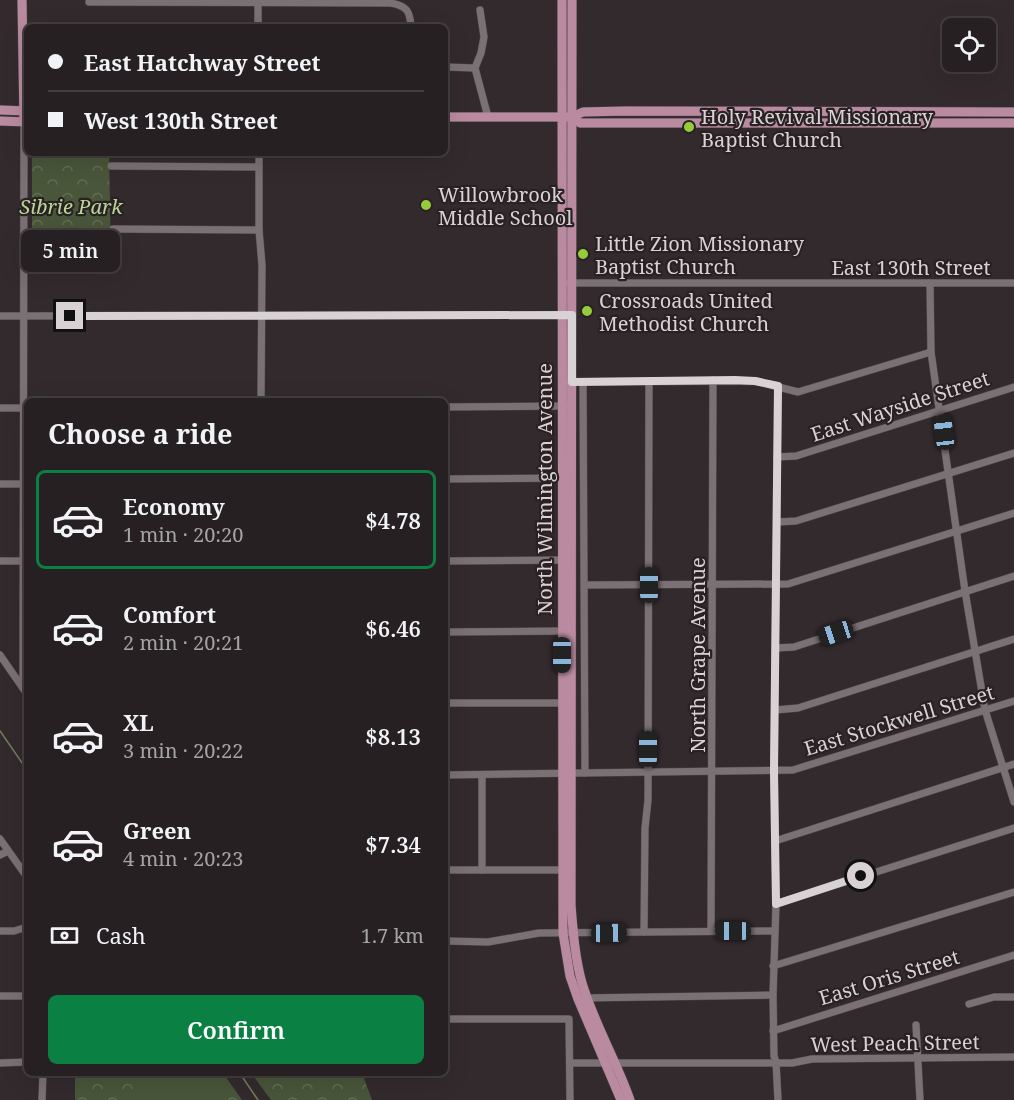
<!DOCTYPE html>
<meta charset="utf-8">
<style>
body{margin:0;font-family:"Noto Serif",serif;background:#322d2f;color:#f1f3f6;height:100vh;display:flex;flex-direction:column;font-size:22px;white-space:nowrap}
*{box-sizing:border-box;margin:0}
p{font-size:20px;color:#a4a3a5}
.icon{flex:none;width:33px;height:33px;fill:none;stroke:currentColor;stroke-width:2;stroke-linecap:round;stroke-linejoin:round}
.map{position:relative;flex:1;overflow:hidden}
.details{position:absolute;left:24px;top:398px;width:424px;height:678px;display:flex;flex-direction:column;background:#262022;border-radius:9px;box-shadow:0 6px 24px #0002,0 0 0 2px #423e40}
.details>*{flex:none}
.hud{position:absolute;left:24px;top:24px;width:424px;height:132px;border-radius:9px;box-shadow:0 6px 24px #0002,0 0 0 2px #423e40;display:grid;align-content:center;height:132px;padding:0 24px;background:#262022}
.tools{position:absolute;left:942px;top:18px;display:grid;gap:12px}
.tools a{display:grid;place-items:center;width:54px;height:54px;border-radius:9px;background:#262022;box-shadow:0 6px 24px #0002,0 0 0 2px #423e40;font-size:30px}
.end{position:absolute;width:27px;height:27px;margin:-14px;border:8px solid #d8d2d4;background:#111;box-shadow:0 0 0 3px #111}
.from{border-radius:50%}
.bubble{position:absolute;height:42px;border-radius:9px;background:#262022;box-shadow:0 6px 24px #0002,0 0 0 2px #423e40;font-size:20px;font-weight:600;line-height:42px;text-align:center}
.car{position:absolute;width:18px;height:36px;margin:-18px -9px;border-radius:8px;box-shadow:0 0 4px 2px #0007;background:linear-gradient(#222 24%,#8ab4d8 0 40%,#222 0 76%,#8ab4d8 0 86%,#222 0)}
.hud b{display:flex;align-items:center;gap:21px;height:57px;font-size:22px}
.hud b+b{border-top:2px solid #423e40}
.hud i{width:15px;height:15px;background:#f1f3f6}
ul{padding:0;list-style:none}
li{display:flex;align-items:center;gap:18px;height:99px;margin:0 12px 9px;padding:0 12px;border:3px solid transparent;border-radius:9px}
li div{flex:1}
li b{display:block;font-size:22px}
li em{font-style:normal;font-weight:600}
li.selected{border-color:#0b8043}
li>.icon{width:54px;height:54px;stroke-width:1.5}
h2{padding:0 24px;font-size:27px;line-height:72px}
.pay{display:flex;align-items:center;gap:15px;height:66px;padding:0 24px;font-size:22px}
.pay p{margin-inline-start:auto}
.primary-button{display:flex;gap:12px;margin-top:auto;padding:12px 24px}
.primary-button a{flex:1;height:69px;border-radius:9px;background:#0b8043;color:#fff;font-size:24px;font-weight:600;line-height:69px;text-align:center}
.map>svg:first-child{display:block}
.park{fill:url(#park-crowns)}
.pitch{fill:#49563a}
.lines{fill:none;stroke-linecap:round;stroke-linejoin:round}
.stream{stroke:#6f8158;stroke-width:1.5}
.minor-casing{stroke:#4f484b;stroke-width:8}
.major-casing{stroke:#4f484b;stroke-width:10}
.minor{stroke:#7b7175;stroke-width:7}
.major{stroke:#ba8ba0;stroke-width:9}
.route{stroke:#d8d2d4;stroke-width:8}
.poi-dot{fill:#95cc3a;stroke:#292124;stroke-width:2}
.labels{text-anchor:middle;dominant-baseline:central;stroke-width:4.5;stroke-linejoin:round;paint-order:stroke}
.poi-label{font-size:20px;fill:#d8d2d4;stroke:#292124;text-anchor:start}
.park-label{font-size:20px;font-style:italic;fill:#b9d695;stroke:#292124}
.street-label{font-size:20px;fill:#d8d2d4;stroke:#292124}
</style>
<div class="map">
<svg width="1014" height="1100" viewBox="0 0 1014 1100">
<defs>
<pattern id="park-crowns" width="20" height="18" patternUnits="userSpaceOnUse" patternTransform="scale(1.5)"><rect width="20" height="18" fill="#49563a"/><path d="M2 6a3 3 0 1 1 6 0M12 15a3 3 0 1 1 6 0" fill="none" stroke="#626d56"/></pattern>
</defs>
<rect width="100%" height="100%" fill="#332a2e"/>
<g class="park">
<polygon points="32,153 109,153 111,259 32,260"/>
<polygon points="75,1072 223,1073 242,1100 75,1100"/>
<polygon points="251,1073 362,1073 372,1100 271,1100"/>
</g>
<polygon class="pitch" points="134,1073 220,1073 227,1082 226,1100 133,1100"/>
<g class="lines">
<g class="stream">
<polyline points="0,731 27,770"/>
<polyline points="239,1072 258,1100"/>
</g>
<g class="minor-casing">
<g id="minor">
<path d="M89,2l302,1c16,3 19,8 20,24"/>
<polyline points="258,3 258,27"/>
<polyline points="480,10 484,37 481,53 475,68 488,117"/>
<polyline points="446,67 475,68"/>
<polyline points="259,153 259,230 262,265 261,400"/>
<polyline points="111,166 259,167"/>
<polyline points="113,229 259,230"/>
<polyline points="563,283 1014,283"/>
<polyline points="930,283 931,352 965,591 985,710 1014,802"/>
<polyline points="0,316 566,315"/>
<polyline points="567,382 755,381 798,392 931,352"/>
<polyline points="583,382 585,773"/>
<polyline points="778,386 774,771 776,904 773,995 774,1056 776,1062 778,1100"/>
<polyline points="446,407 566,406"/>
<polyline points="0,408 27,408"/>
<polyline points="777,457 796,456 1014,387"/>
<polyline points="446,479 566,478"/>
<polyline points="0,484 24,484"/>
<polyline points="778,522 796,521 1014,453"/>
<polyline points="0,561 24,561"/>
<polyline points="446,561 566,560"/>
<polyline points="585,585 788,584 1014,513"/>
<polyline points="446,632 566,631"/>
<polyline points="776,648 794,647 1014,576"/>
<polyline points="0,655 27,694"/>
<polyline points="23,688 24,122"/>
<polyline points="446,703 566,703"/>
<polyline points="775,710 798,708 1014,639"/>
<polyline points="446,775 793,770 1014,701"/>
<polyline points="0,839 27,877"/>
<polyline points="775,841 1014,764"/>
<polyline points="0,855 8,851"/>
<polyline points="446,870 566,870"/>
<polyline points="482,870 482,776"/>
<polyline points="776,904 1014,828"/>
<polyline points="0,931 14,931 27,927"/>
<polyline points="711,931 713,380"/>
<polyline points="644,932 645,828 648,800 649,381"/>
<polyline points="446,941 488,942 539,933 775,931"/>
<polyline points="773,966 1014,892"/>
<polyline points="0,996 27,996"/>
<polyline points="583,998 773,995"/>
<polyline points="969,1004 994,997 1014,997"/>
<polyline points="446,1019 569,1019 570,1100"/>
<polyline points="916,1025 920,1100"/>
<polyline points="773,1031 1014,955"/>
<polyline points="0,1063 27,1062"/>
<polyline points="570,1063 792,1063 812,1059 1014,1057"/>
<polyline points="42,1100 43,1072"/>
</g>
</g>
<g class="major-casing">
<g id="major">
<polyline points="22,0 24,122"/>
<polyline points="562,0 563,933 570,976 578,999 621,1100"/>
<path d="M572,0l-1,905c2,26 4,53 11,78 12,40 34,77 48,117"/>
<polyline points="0,110 27,111"/>
<polyline points="446,117 567,117"/>
<polyline points="572,117 580,123 1014,123"/>
<polyline points="572,117 583,112 625,111 1014,112"/>
<polyline points="0,121 27,122"/>
</g>
</g>
<use href="#minor" class="minor"/>
<use href="#major" class="major"/>
</g>
<g class="lines">
<polyline class="route" points="70,316 572,315 572,382 735,380 755,381 778,386 774,771 776,904 861,876"/>
</g>
<g class="poi-dot">
<circle cx="689" cy="127" r="6"/>
<circle cx="426" cy="205" r="6"/>
<circle cx="583" cy="254" r="6"/>
<circle cx="587" cy="311" r="6"/>
</g>
<g class="labels">
<g class="poi-label">
<text x="701" y="116">Holy Revival Missionary<tspan x="701" dy="23">Baptist Church</tspan></text>
<text x="438" y="194">Willowbrook<tspan x="438" dy="23">Middle School</tspan></text>
<text x="595" y="243">Little Zion Missionary<tspan x="595" dy="23">Baptist Church</tspan></text>
<text x="599" y="300">Crossroads United<tspan x="599" dy="23">Methodist Church</tspan></text>
</g>
<g class="park-label">
<text x="71" y="206">Sibrie Park</text>
</g>
<g class="street-label">
<text x="911" y="267">East 130th Street</text>
<text transform="translate(900 406) rotate(-18)">East Wayside Street</text>
<text transform="translate(544 489) rotate(-90)">North Wilmington Avenue</text>
<text transform="translate(697 655) rotate(-90)">North Grape Avenue</text>
<text transform="translate(899 720) rotate(-17)">East Stockwell Street</text>
<text transform="translate(889 977) rotate(-17)">East Oris Street</text>
<text transform="translate(895 1043) rotate(-1)">West Peach Street</text>
</g>
</g>
</svg>
<div class="tools">
<a><svg class="icon" aria-label="locate" viewBox="0 0 24 24"><circle cx="12" cy="12" r="6"/><path d="M12 2v4M12 18v4M2 12h4M18 12h4"/></svg></a>
</div>
<i class="end from" style="left:861px;top:876px"></i>
<i class="end" style="left:70px;top:316px"></i>
<div class="bubble" style="left:21px;top:230px;width:99px">5 min</div>
<i class="car" style="left:944px;top:432px;rotate:353deg"></i>
<i class="car" style="left:649px;top:585px;rotate:0deg"></i>
<i class="car" style="left:836px;top:633px;rotate:252deg"></i>
<i class="car" style="left:562px;top:655px;rotate:180deg"></i>
<i class="car" style="left:648px;top:749px;rotate:0deg"></i>
<i class="car" style="left:733px;top:931px;rotate:270deg"></i>
<i class="car" style="left:609px;top:933px;rotate:89deg"></i>
<div class="hud">
<b><i class="from"></i>East Hatchway Street</b>
<b><i></i>West 130th Street</b>
</div>
<section class="details">
<h2>Choose a ride</h2>
<ul>
<li class="selected"><svg class="icon" aria-label="car" viewBox="0 0 24 24"><path d="M5 17H2v-5l4-1 3-4h7l3 4 3 1v5h-3M9 17h6M6 11h13"/><circle cx="7" cy="17" r="2"/><circle cx="17" cy="17" r="2"/></svg><div><b>Economy</b><p>1 min · 20:20</p></div><em>$4.78</em></li>
<li><svg class="icon" aria-label="car" viewBox="0 0 24 24"><path d="M5 17H2v-5l4-1 3-4h7l3 4 3 1v5h-3M9 17h6M6 11h13"/><circle cx="7" cy="17" r="2"/><circle cx="17" cy="17" r="2"/></svg><div><b>Comfort</b><p>2 min · 20:21</p></div><em>$6.46</em></li>
<li><svg class="icon" aria-label="car" viewBox="0 0 24 24"><path d="M5 17H2v-5l4-1 3-4h7l3 4 3 1v5h-3M9 17h6M6 11h13"/><circle cx="7" cy="17" r="2"/><circle cx="17" cy="17" r="2"/></svg><div><b>XL</b><p>3 min · 20:22</p></div><em>$8.13</em></li>
<li><svg class="icon" aria-label="car" viewBox="0 0 24 24"><path d="M5 17H2v-5l4-1 3-4h7l3 4 3 1v5h-3M9 17h6M6 11h13"/><circle cx="7" cy="17" r="2"/><circle cx="17" cy="17" r="2"/></svg><div><b>Green</b><p>4 min · 20:23</p></div><em>$7.34</em></li>
</ul>
<div class="pay"><svg class="icon" aria-label="cash" viewBox="0 0 24 24"><path d="M3 7h18v10H3z"/><circle cx="12" cy="12" r="2"/></svg>Cash<p>1.7 km</p></div>
<div class="primary-button"><a>Confirm</a></div>
</section>
</div>
